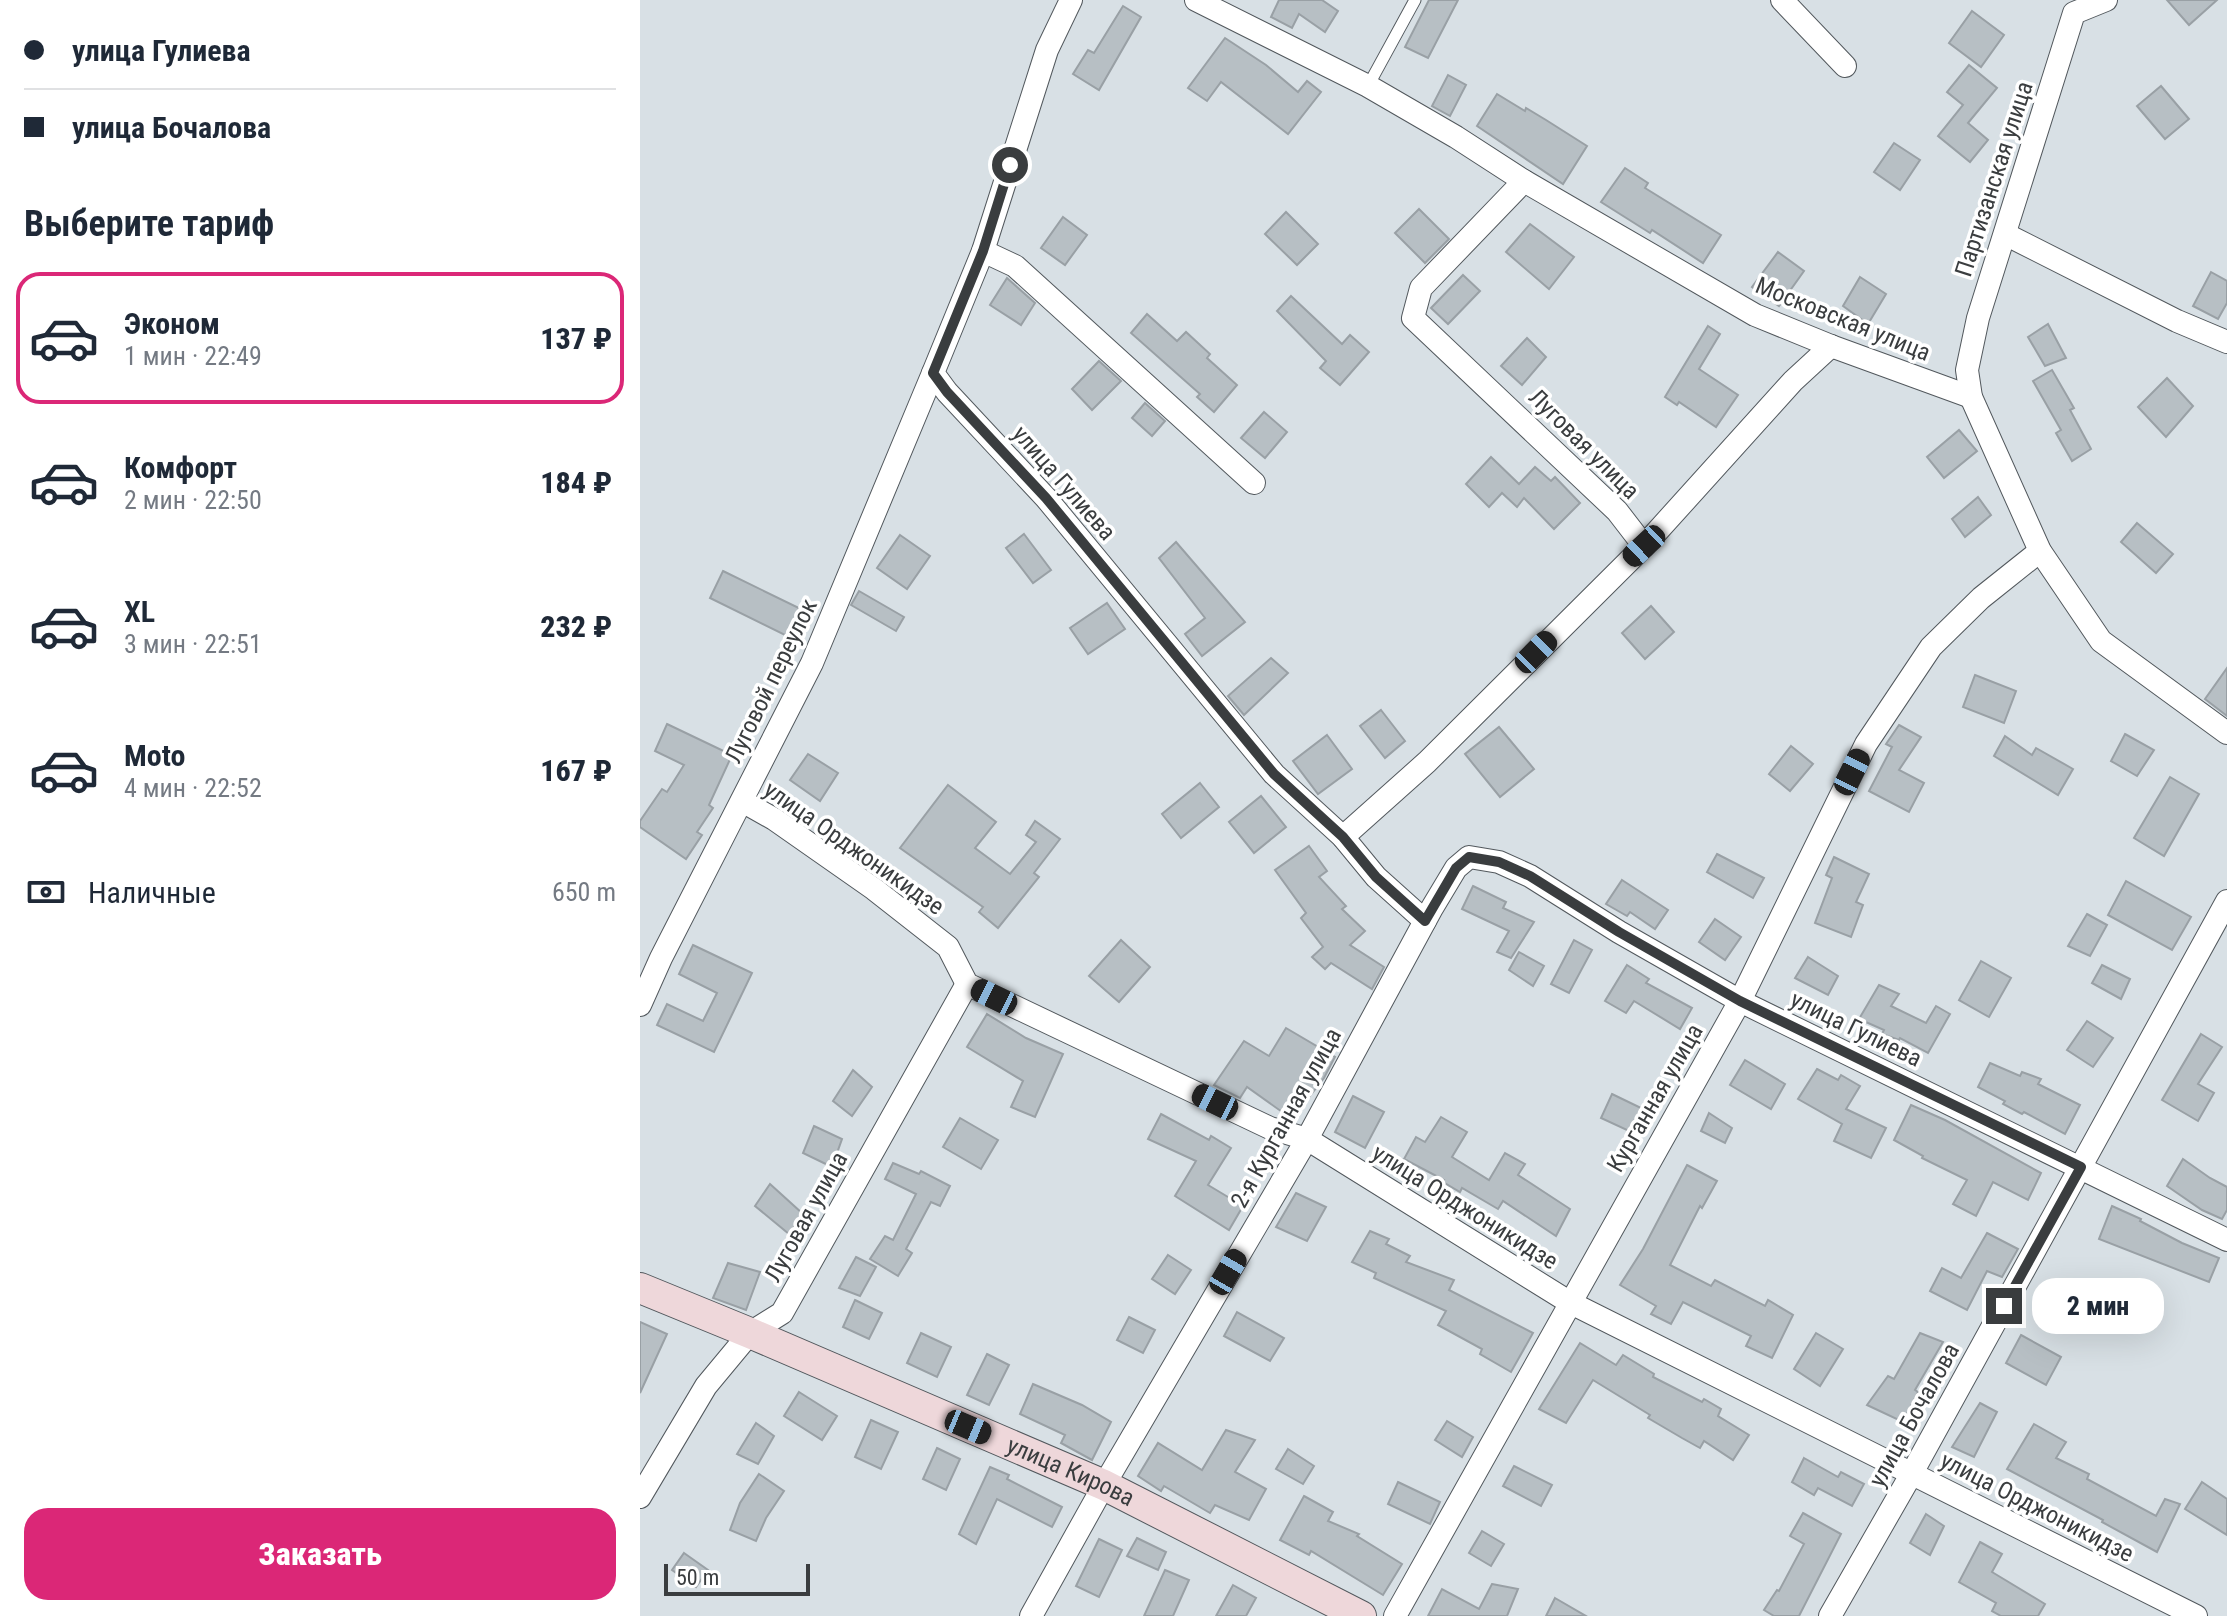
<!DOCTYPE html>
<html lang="ru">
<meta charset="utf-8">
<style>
body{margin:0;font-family:"Roboto Condensed",sans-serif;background:#f6f6f7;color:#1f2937;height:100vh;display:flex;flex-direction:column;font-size:30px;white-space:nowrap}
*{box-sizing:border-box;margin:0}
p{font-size:26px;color:#747a83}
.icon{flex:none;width:44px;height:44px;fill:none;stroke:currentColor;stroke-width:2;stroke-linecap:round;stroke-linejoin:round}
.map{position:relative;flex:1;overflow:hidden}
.drawer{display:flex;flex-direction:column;background:#fff;width:640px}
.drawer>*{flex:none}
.top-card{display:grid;align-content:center;height:176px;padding:0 24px;background:#fff}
.scale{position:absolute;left:24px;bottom:20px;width:146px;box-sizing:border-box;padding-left:8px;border:4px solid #3a3d3f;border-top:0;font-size:22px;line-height:28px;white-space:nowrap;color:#3a3d3f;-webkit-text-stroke:6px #fff;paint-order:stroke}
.end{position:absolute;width:36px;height:36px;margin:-18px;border:10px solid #3a3d3f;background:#fff;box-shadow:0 0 0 4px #fff}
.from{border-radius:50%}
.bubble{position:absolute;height:56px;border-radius:24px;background:#fff;box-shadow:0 8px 32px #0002;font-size:26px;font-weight:800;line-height:56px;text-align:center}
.car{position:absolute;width:24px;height:48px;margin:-24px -12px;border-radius:10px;box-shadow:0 0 6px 2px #0007;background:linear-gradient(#222 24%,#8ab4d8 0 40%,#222 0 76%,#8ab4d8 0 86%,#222 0)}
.top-card b{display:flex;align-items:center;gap:28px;height:76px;font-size:30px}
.top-card b+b{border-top:2px solid #e0e1e3}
.top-card i{width:20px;height:20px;background:#1f2937}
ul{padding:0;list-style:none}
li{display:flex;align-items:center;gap:24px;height:132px;margin:0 16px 12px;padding:0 8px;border:4px solid transparent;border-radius:24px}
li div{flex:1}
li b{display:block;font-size:30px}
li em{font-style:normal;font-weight:800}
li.current{border-color:#db2777}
li>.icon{width:72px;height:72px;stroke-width:1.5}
h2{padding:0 24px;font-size:36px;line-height:96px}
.pay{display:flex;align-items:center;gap:20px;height:88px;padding:0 24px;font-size:30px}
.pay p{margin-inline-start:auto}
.action{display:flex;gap:16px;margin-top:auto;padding:16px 24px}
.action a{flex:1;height:92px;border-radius:24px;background:#db2777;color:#fff;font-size:32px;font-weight:800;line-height:92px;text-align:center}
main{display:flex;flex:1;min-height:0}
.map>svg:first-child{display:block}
.building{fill:#b7bfc4;stroke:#99a0a5;stroke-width:2}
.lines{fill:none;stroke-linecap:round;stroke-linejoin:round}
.lane-casing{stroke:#52585d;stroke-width:13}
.street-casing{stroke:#52585d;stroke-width:24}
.secondary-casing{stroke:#52585d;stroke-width:32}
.lane{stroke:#fff;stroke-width:11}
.street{stroke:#fff;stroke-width:22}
.secondary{stroke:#eed7da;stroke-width:30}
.route{stroke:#3a3d3f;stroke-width:10}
.labels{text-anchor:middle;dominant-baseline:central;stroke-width:7;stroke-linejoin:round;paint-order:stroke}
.street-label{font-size:24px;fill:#3a3d3f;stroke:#fff}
</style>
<main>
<section class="drawer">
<div class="top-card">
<b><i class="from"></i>улица Гулиева</b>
<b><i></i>улица Бочалова</b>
</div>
<h2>Выберите тариф</h2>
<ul>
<li class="current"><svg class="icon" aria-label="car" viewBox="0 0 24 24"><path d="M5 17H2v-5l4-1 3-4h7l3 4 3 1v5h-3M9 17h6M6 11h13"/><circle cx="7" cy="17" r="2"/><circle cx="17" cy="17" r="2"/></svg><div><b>Эконом</b><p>1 мин · 22:49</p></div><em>137 ₽</em></li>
<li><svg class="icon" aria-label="car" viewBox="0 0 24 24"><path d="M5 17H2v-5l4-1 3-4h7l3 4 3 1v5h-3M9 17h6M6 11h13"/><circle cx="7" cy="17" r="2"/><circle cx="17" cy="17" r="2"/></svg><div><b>Комфорт</b><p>2 мин · 22:50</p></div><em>184 ₽</em></li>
<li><svg class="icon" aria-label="car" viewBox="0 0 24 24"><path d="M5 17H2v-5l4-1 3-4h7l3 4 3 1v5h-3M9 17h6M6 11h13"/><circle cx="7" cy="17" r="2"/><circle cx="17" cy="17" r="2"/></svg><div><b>XL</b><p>3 мин · 22:51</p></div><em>232 ₽</em></li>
<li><svg class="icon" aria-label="car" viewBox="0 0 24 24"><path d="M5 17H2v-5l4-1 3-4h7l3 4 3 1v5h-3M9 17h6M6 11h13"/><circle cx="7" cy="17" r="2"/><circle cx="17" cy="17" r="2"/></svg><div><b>Moto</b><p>4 мин · 22:52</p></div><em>167 ₽</em></li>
</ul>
<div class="pay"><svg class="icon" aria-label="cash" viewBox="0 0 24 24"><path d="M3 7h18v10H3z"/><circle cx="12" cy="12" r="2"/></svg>Наличные<p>650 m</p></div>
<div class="action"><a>Заказать</a></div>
</section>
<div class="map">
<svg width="1587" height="1616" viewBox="0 0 1587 1616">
<rect width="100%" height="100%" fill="#d8e0e5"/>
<g class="building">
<polygon points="639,0 682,0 698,11 685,32 659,14 652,28 631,17"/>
<polygon points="789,0 818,0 788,58 765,47"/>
<polygon points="1527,0 1577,0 1549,25"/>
<polygon points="483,6 501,17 459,90 433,74 448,50 454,53"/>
<polygon points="1332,11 1364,35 1341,67 1309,43"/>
<polygon points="585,38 626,65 658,92 667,81 681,92 648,134 581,82 567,101 548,88"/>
<polygon points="1329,65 1357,88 1328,123 1348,140 1330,162 1298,136 1323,105 1307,92"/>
<polygon points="808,75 826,85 810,116 792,106"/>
<polygon points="1521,86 1549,119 1525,139 1497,106"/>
<polygon points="857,94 885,111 886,108 906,120 947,146 923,184 837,126"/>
<polygon points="1254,143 1280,160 1260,190 1234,172"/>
<polygon points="985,168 1008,183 1005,188 1081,235 1063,263 1012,230 1010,233 961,202"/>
<polygon points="779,209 809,239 785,263 755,233"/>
<polygon points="646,212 678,244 657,265 625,234"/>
<polygon points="423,217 447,235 425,265 401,248"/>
<polygon points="890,224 934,257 909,289 866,252"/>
<polygon points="1138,252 1164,271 1139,306 1112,287"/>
<polygon points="1571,272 1587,281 1587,303 1578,319 1553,306"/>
<polygon points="823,275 840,291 808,324 791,308"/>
<polygon points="1220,277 1246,294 1228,324 1203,306"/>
<polygon points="367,278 395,303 381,325 350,305"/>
<polygon points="651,296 702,344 710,335 729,352 700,385 680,368 686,361 637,311"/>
<polygon points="507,314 537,341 546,332 570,354 567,358 597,385 574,412 557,397 560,394 491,333"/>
<polygon points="1408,324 1426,358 1405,366 1388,337"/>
<polygon points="1068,326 1080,334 1059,369 1098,395 1076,427 1039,402 1037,405 1025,397"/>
<polygon points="887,338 906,357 882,385 861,366"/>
<polygon points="459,361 481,381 452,410 432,389"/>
<polygon points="1412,370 1434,408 1430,410 1451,449 1432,461 1416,433 1421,430 1393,381"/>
<polygon points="1527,378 1553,406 1526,437 1498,407"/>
<polygon points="505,403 525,421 512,436 492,418"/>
<polygon points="624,412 647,432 625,458 601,438"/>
<polygon points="1319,430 1337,451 1304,478 1287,457"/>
<polygon points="851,457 879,484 895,467 911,481 915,477 940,503 914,529 884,498 877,507 862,493 849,507 826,484"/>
<polygon points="1338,497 1351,515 1325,537 1312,519"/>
<polygon points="1497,523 1533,554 1516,573 1481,542"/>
<polygon points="384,534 411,570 393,583 366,548"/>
<polygon points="260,535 290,556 267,589 237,568"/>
<polygon points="536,542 605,622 562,656 545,634 565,618 519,558"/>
<polygon points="83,571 167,612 153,639 70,598"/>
<polygon points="219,591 264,617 256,631 211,605"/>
<polygon points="467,603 485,629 448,654 430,628"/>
<polygon points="1011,606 1034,632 1005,659 982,633"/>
<polygon points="631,658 648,673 604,715 588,696"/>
<polygon points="1587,668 1587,716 1565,699"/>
<polygon points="1335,675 1376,691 1364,723 1323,707"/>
<polygon points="741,710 765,741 745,758 720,726"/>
<polygon points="27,724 92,755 69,805 73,808 57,832 62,835 46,859 0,827 0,821 22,789 27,792 44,765 15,751"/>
<polygon points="1259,725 1281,737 1259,770 1284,783 1269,812 1229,791 1252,747 1246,744"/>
<polygon points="859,727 894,769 860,797 825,754"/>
<polygon points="1485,734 1514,750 1497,776 1471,761"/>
<polygon points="687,735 712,769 678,794 653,761"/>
<polygon points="1365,736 1392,755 1396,748 1433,769 1418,795 1354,756"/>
<polygon points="1151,746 1173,764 1150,791 1129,774"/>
<polygon points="168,754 198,773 180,801 150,780"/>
<polygon points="1530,777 1559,794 1524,856 1494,838"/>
<polygon points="560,783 579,807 541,838 522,814"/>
<polygon points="308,785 356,822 335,848 370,874 396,842 386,835 395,821 420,839 394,873 399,877 358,928 339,912 343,907 260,848"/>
<polygon points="621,796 646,827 614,853 589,822"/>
<polygon points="669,846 687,871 679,877 706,906 702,909 725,931 710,945 744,967 732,989 691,963 685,969 672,957 683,947 661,918 666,913 635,870"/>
<polygon points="1077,854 1124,878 1113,898 1067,872"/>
<polygon points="1194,857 1229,874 1216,902 1223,905 1211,937 1175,923 1192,878 1186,875"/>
<polygon points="982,880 1028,910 1015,929 990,912 987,916 966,904"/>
<polygon points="1486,881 1551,917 1532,950 1468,915"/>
<polygon points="833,886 866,902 863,908 894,922 871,958 857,952 869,931 822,909"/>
<polygon points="1447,914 1467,925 1450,956 1428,946"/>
<polygon points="1075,919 1101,937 1085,960 1059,942"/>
<polygon points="481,940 510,967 479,1002 449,976"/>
<polygon points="934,940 952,950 929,993 911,984"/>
<polygon points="53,945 112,973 74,1052 17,1025 27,1004 63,1021 77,993 39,974"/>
<polygon points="879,952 904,966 893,986 869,970"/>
<polygon points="1168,957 1198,976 1188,995 1155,978"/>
<polygon points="1341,961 1371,978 1349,1017 1319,1000"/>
<polygon points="987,965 1009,979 1006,983 1052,1008 1040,1029 994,1001 986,1013 965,1001"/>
<polygon points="1462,965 1490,979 1481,999 1452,983"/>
<polygon points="1239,985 1259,994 1251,1006 1286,1023 1296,1006 1310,1014 1288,1053 1260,1038 1259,1040 1242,1034 1244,1030 1219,1019"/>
<polygon points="347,1014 386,1038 423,1054 395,1117 371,1107 383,1081 327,1047"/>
<polygon points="1447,1021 1473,1038 1453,1067 1427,1050"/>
<polygon points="646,1028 695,1057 684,1078 652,1119 607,1087 600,1098 574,1085 604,1041 629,1056"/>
<polygon points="1561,1034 1582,1047 1558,1084 1574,1093 1558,1121 1522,1100"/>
<polygon points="1105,1060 1145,1084 1131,1109 1090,1085"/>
<polygon points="1350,1063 1380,1076 1382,1072 1401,1079 1398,1084 1440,1105 1425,1134 1384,1112 1382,1114 1363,1104 1365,1101 1338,1087"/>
<polygon points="1177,1069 1198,1080 1201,1075 1220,1086 1206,1109 1246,1128 1231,1158 1194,1141 1202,1124 1158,1099"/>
<polygon points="213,1070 232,1087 212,1116 193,1101"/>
<polygon points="972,1094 1001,1108 989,1131 961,1118"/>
<polygon points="713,1096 744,1112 725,1148 695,1132"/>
<polygon points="1271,1105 1305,1120 1401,1173 1388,1200 1353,1182 1336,1216 1313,1204 1327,1180 1282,1158 1283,1156 1254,1140"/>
<polygon points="1069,1113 1092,1128 1085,1143 1061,1131"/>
<polygon points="521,1114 569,1140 571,1136 591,1148 568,1185 603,1206 589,1230 535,1196 556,1161 508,1139"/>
<polygon points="801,1117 827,1132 812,1157 849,1180 865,1153 885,1164 878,1175 930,1209 916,1236 863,1201 858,1209 822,1188 820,1192 803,1182 804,1180 764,1159 776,1137 785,1142"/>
<polygon points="320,1118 358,1140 341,1169 303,1147"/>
<polygon points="174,1126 202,1139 192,1167 163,1153"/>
<polygon points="1543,1159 1570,1178 1587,1187 1587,1210 1582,1219 1562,1210 1527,1186"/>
<polygon points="253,1163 279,1174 281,1171 310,1186 300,1206 291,1202 266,1249 272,1253 258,1276 230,1259 245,1236 253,1240 276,1194 245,1179"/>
<polygon points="1047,1165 1077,1181 1062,1208 1060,1206 1030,1265 1071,1286 1075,1280 1125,1306 1128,1300 1153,1315 1132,1358 1106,1346 1111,1336 1043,1302 1031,1324 1011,1314 1016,1306 980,1285 1003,1249"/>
<polygon points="130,1184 163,1214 149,1234 115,1206"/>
<polygon points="656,1193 686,1207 667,1241 636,1227"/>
<polygon points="1472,1206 1501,1219 1500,1221 1542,1243 1579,1258 1569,1282 1459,1239"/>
<polygon points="730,1231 749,1239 746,1244 770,1256 766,1262 814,1280 809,1290 893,1333 871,1372 840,1354 842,1349 798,1325 806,1311 734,1278 736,1273 712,1262"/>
<polygon points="1347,1233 1378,1249 1362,1277 1347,1271 1327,1310 1290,1291 1302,1268 1321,1278"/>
<polygon points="528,1255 551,1270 535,1294 512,1279"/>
<polygon points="216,1257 236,1267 220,1296 199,1288"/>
<polygon points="88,1263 120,1272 106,1310 73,1298"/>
<polygon points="215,1300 242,1313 229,1339 203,1327"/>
<polygon points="597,1312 644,1338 630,1361 584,1336"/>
<polygon points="489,1317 515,1330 503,1353 477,1340"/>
<polygon points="0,1322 27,1334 0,1393"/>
<polygon points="281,1333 311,1347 297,1377 267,1363"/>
<polygon points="1176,1333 1203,1349 1180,1386 1154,1369"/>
<polygon points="1280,1333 1303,1342 1275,1390 1278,1392 1263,1422 1227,1405 1248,1376 1254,1379"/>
<polygon points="1381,1335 1421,1357 1406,1385 1366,1363"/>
<polygon points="940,1343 976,1365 983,1355 1014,1374 1013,1377 1062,1402 1064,1399 1081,1409 1078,1416 1109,1435 1093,1460 1064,1441 1060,1448 1042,1438 1008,1418 1010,1415 953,1380 926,1423 899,1409"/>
<polygon points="347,1354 369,1365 349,1405 327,1395"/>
<polygon points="393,1384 442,1405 471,1422 452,1460 421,1443 425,1435 380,1414"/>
<polygon points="159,1392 197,1416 182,1440 144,1416"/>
<polygon points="1340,1403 1357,1412 1334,1457 1312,1447"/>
<polygon points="231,1420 258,1432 241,1469 215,1457"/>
<polygon points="807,1421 833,1437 822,1457 795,1440"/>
<polygon points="116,1423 134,1436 118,1464 97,1454"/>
<polygon points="1394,1424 1426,1442 1416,1458 1449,1474 1447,1479 1516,1516 1525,1499 1540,1504 1517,1552 1462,1522 1463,1520 1367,1469"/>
<polygon points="586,1430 615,1440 595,1472 626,1489 609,1520 575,1505 570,1513 524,1486 521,1491 498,1476 518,1443 562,1470"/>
<polygon points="297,1448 320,1459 306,1490 283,1479"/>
<polygon points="648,1449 674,1466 663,1484 636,1469"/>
<polygon points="1164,1458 1198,1477 1201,1472 1224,1484 1212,1506 1178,1488 1174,1495 1152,1482"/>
<polygon points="874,1466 912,1485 901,1506 863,1486"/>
<polygon points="350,1467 369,1475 367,1479 422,1507 412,1527 357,1499 336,1544 319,1534"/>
<polygon points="119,1474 144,1491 126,1518 116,1541 90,1530 100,1503"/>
<polygon points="758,1482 800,1502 790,1524 748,1504"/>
<polygon points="1562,1482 1587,1499 1587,1535 1545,1509"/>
<polygon points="664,1496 693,1512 688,1521 719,1534 717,1536 762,1564 743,1595 671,1551 669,1555 640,1540"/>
<polygon points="1163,1513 1201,1534 1159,1616 1134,1616 1124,1610 1137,1590 1139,1591 1164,1544 1150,1536"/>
<polygon points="1286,1514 1304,1526 1290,1555 1270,1543"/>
<polygon points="842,1531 864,1544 851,1566 829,1553"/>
<polygon points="497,1538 526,1552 518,1570 487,1556"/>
<polygon points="459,1539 482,1550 459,1597 436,1586"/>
<polygon points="1340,1542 1362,1554 1352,1572 1405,1604 1398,1616 1361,1616 1352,1611 1356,1603 1319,1582"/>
<polygon points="44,1553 68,1570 56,1587 32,1570"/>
<polygon points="525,1570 549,1580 533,1616 504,1616"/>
<polygon points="852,1584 878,1589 867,1616 788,1616 802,1589 839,1609"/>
<polygon points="593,1585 616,1598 606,1616 576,1616"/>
<polygon points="915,1598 946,1616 906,1616"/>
</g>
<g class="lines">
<g class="lane-casing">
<polyline id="lane" points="728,86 775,0"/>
</g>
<g class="street-casing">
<g id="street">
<polyline points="431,0 407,50 343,251 293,373 307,392 406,498 634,774 703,837 736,877 785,921"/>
<polyline points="556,0 728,86 816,137 884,181 1115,315 1191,346 1331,397"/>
<polyline points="1142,0 1205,66"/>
<polyline points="1466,0 1434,13 1338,318 1327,370 1331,397 1400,551 1461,641 1587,733"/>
<polyline points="884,181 781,288 773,318 977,511 1004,546"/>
<polyline points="1365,234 1537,321 1587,342"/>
<polyline points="343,251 375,266 614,483"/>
<polyline points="102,801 134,819 234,889 308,947 327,984 630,1128 667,1139 929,1302 1556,1616"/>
<polyline points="703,837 787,762 1004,546 1153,381 1191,346"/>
<polyline points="0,1005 21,958 172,663 293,373"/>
<polyline points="0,1497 66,1386 110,1333 142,1313 327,984"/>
<polyline points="391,1616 464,1485 667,1139 792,908 816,868 829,857 859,862 890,876 979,932 1100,1001 1587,1240"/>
<polyline points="755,1616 1100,1001 1226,744 1291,647 1341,598 1400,551"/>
<polyline points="1190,1616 1272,1473 1587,901"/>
</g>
</g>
<g class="secondary-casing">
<g id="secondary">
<path id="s1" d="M0,1288l110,45 354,152 257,131"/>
</g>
</g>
<use href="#lane" class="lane"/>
<use href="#street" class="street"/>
<use href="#secondary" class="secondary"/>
</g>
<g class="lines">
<polyline class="route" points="370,165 343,251 293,373 307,392 406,498 634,774 703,837 736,877 785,921 816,868 829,857 859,862 890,876 979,932 1100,1001 1441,1167 1364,1306"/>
</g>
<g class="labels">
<g class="street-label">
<text transform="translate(1354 179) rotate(-72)">Партизанская улица</text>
<text transform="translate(1203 319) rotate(22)">Московская улица</text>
<text transform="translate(944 444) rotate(45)">Луговая улица</text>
<text transform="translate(424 483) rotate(49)">улица Гулиева</text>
<text transform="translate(131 681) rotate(-64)">Луговой переулок</text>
<text transform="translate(214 848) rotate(35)">улица Орджоникидзе</text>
<text transform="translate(1216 1029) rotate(26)">улица Гулиева</text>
<text transform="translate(1015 1098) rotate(-60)">Курганная улица</text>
<text transform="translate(646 1118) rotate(-61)">2-я Курганная улица</text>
<text transform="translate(825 1207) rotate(32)">улица Орджоникидзе</text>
<text transform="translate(166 1217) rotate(-61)">Луговая улица</text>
<text transform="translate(1274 1415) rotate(-61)">улица Бочалова</text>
<text stroke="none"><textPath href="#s1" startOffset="468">улица Кирова</textPath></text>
<text transform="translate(1397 1507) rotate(27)">улица Орджоникидзе</text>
</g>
</g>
</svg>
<div class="scale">50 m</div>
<i class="end from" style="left:370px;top:165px"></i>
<i class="end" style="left:1364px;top:1306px"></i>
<div class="bubble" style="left:1392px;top:1278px;width:132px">2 мин</div>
<i class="car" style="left:1004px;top:546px;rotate:227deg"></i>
<i class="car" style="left:896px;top:652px;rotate:45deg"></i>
<i class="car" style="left:1212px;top:772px;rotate:26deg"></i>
<i class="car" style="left:354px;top:997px;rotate:296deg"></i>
<i class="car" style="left:575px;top:1102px;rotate:296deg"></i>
<i class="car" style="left:588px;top:1272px;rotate:30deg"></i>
<i class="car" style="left:328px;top:1427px;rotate:113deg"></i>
</div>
</main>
